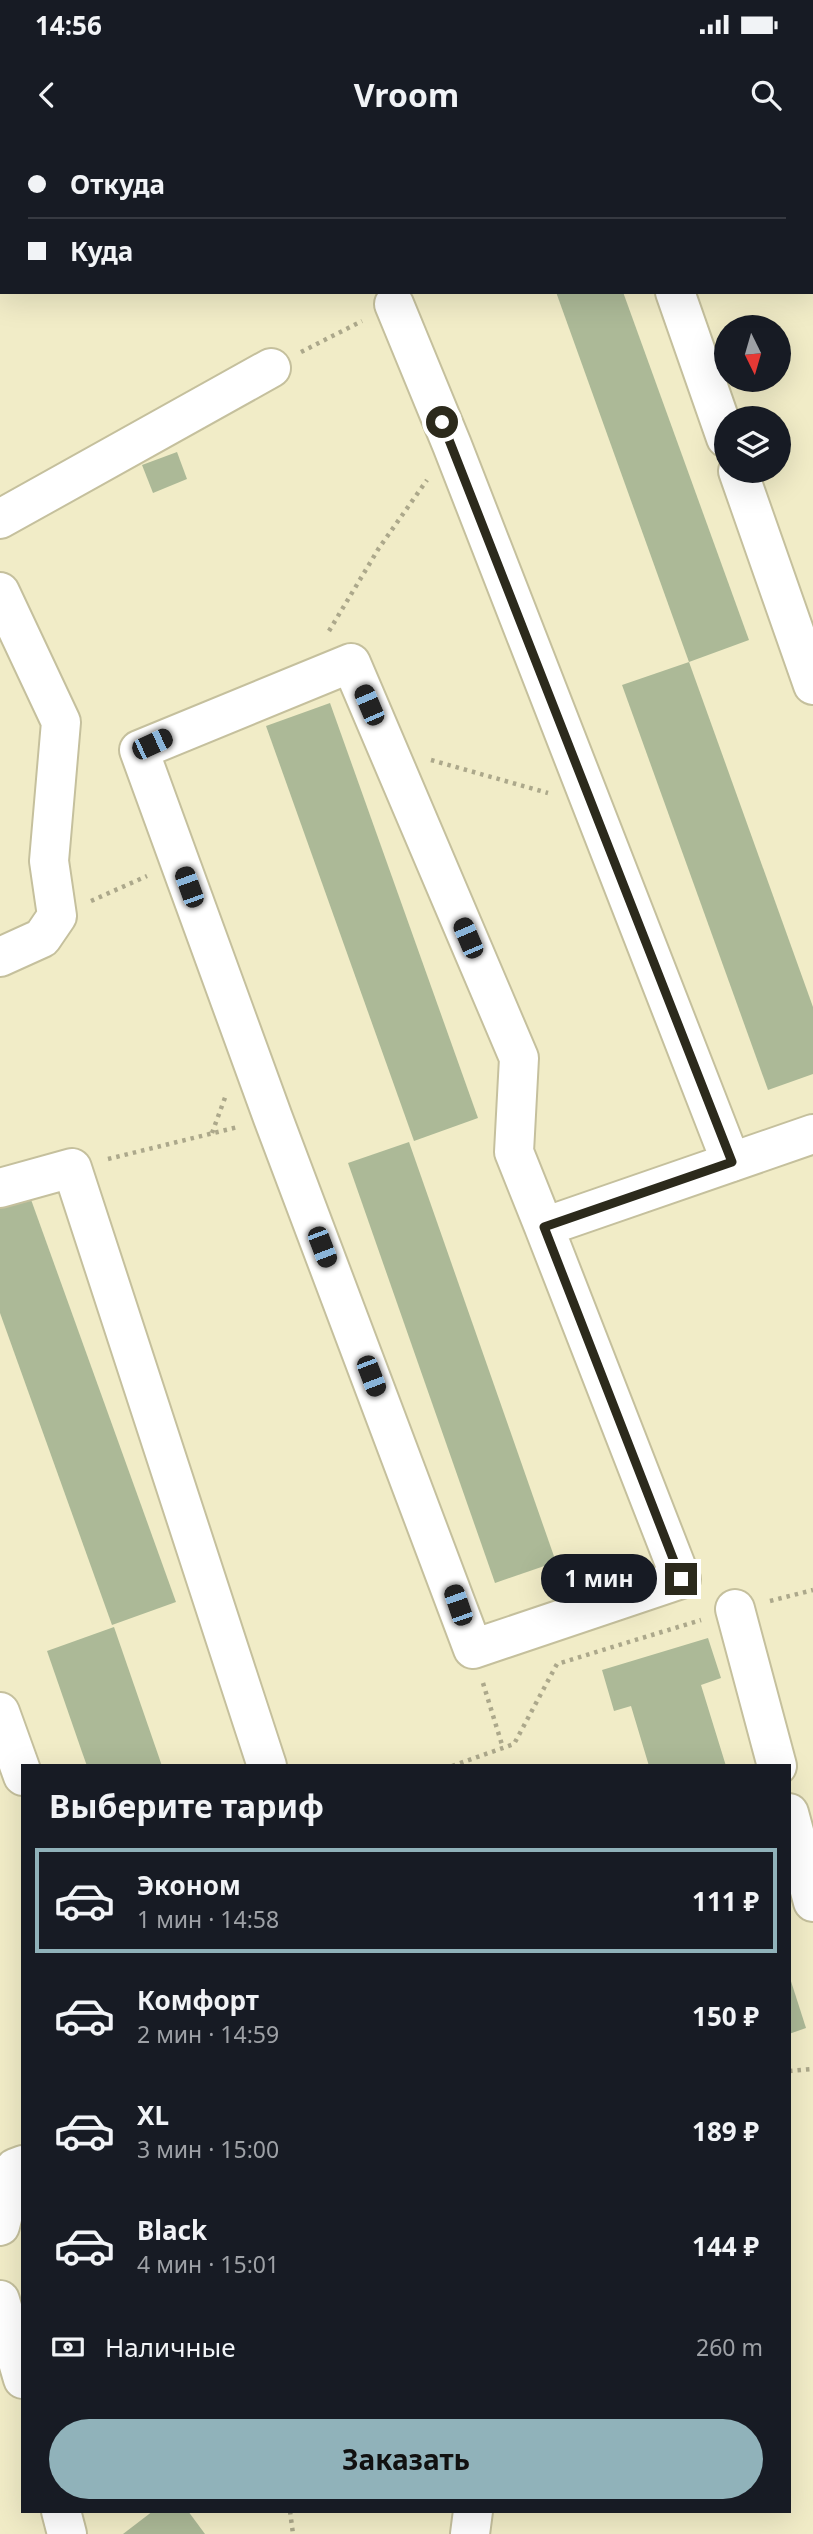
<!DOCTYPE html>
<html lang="ru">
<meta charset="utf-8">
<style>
body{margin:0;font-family:"Noto Sans",sans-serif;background:#242831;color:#f1f3f6;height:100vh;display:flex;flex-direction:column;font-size:26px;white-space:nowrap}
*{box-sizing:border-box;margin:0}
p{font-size:23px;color:#9ea1a6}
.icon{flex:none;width:38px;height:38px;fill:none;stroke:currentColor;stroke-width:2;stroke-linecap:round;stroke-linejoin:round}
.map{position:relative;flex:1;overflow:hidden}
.details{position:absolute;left:21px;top:1624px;width:770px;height:749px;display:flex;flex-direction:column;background:#171b24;border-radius:0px;box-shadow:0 7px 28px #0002}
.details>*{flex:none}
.top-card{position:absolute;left:0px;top:0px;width:814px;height:154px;box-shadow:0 7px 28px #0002;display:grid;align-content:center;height:154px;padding:0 28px;background:#171b24}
.needle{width:46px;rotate:175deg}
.tools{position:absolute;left:714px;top:175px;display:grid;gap:14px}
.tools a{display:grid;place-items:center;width:77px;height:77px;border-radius:50%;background:#171b24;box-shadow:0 7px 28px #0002;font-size:35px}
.end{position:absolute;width:32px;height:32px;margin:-16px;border:9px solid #2c2a1c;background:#fff;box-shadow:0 0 0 4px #fff}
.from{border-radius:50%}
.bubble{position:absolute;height:49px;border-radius:24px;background:#171b24;box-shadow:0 7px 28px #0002;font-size:23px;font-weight:700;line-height:49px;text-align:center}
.car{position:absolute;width:21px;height:42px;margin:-21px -10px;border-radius:9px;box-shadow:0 0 5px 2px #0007;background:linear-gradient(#222 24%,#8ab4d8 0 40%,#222 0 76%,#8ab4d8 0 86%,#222 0)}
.top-card b{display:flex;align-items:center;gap:24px;height:66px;font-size:26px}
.top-card b+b{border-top:2px solid #363941}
.top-card i{width:18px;height:18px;background:#f1f3f6}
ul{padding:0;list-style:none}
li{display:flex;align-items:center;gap:21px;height:105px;margin:0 14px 10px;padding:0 14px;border:4px solid transparent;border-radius:0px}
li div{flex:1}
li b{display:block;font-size:26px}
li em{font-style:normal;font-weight:700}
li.active{border-color:#90b2ba}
li>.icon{width:63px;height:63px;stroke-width:1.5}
h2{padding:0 28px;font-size:32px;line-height:84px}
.pay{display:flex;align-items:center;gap:18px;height:77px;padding:0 28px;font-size:26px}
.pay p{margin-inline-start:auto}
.primary-button{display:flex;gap:14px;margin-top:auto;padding:14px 28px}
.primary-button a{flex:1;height:80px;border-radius:42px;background:#90b2ba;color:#111;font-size:28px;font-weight:700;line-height:80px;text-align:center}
.status{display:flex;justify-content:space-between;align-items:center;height:49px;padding:0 35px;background:#171b24;direction:ltr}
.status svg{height:19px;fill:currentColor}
header{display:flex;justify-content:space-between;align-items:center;height:91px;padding:0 28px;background:#171b24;font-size:32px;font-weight:700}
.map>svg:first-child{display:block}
.building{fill:#acb997}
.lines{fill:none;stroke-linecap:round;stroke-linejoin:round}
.minor-casing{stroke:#c5c09d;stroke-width:42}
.path{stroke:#aca88b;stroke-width:4.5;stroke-dasharray:3.5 5;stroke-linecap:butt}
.minor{stroke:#fff;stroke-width:38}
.route{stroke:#2c2a1c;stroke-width:9}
</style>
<div class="status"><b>14:56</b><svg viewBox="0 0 49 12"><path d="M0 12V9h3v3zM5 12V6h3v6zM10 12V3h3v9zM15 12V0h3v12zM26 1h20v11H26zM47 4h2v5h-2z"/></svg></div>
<header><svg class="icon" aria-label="back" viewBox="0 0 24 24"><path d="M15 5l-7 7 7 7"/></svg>Vroom<svg class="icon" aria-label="search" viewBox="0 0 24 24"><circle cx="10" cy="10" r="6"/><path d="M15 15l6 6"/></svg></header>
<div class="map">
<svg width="813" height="2394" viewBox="0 0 813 2394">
<rect width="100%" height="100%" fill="#f1ecc7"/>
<g class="building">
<polygon points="556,152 623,152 749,500 689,522"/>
<polygon points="177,312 187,339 153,353 142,325"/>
<polygon points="689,522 813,867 813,934 768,950 622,545"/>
<polygon points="330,563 478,978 414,1001 266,586"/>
<polygon points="409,1002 556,1422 495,1443 348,1023"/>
<polygon points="29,1054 176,1462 112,1485 0,1173 0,1065"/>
<polygon points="114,1487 162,1626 87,1626 82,1612 47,1511"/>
<polygon points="708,1498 721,1538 701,1545 726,1626 649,1626 631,1566 614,1571 602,1530"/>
<polygon points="789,1835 806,1888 789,1894"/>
<polygon points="153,2371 188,2371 205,2394 123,2394"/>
</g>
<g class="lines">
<g class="minor-casing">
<g id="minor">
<polyline points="629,0 629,2"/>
<polyline points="675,152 726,298"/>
<polyline points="394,164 452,305 731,1022"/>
<polyline points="738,331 813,545"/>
<polyline points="0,379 271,228"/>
<polyline points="0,452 61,582 49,721 57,776 42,798 0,817"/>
<polyline points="0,1048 72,1028 267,1626"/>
<polyline points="544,1087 681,1439 473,1509 273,978 139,610 351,523 519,918 514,1012 544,1087 813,994"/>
<polyline points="735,1469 777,1626"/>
<polyline points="0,1572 23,1636"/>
<polyline points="789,1673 813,1762"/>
<polyline points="0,2086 15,2028 23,2025"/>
<polyline points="0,2160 23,2239"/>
<polyline points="61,2371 67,2394"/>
<polyline points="470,2394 473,2371"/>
</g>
</g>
<g class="path">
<polyline points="812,99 813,99"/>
<polyline points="301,212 362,181"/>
<polyline points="329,491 379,408 427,340"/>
<polyline points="431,620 548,653"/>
<polyline points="91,761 147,736"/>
<polyline points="212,993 226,955"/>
<polyline points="108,1019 238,987"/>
<polyline points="770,1461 813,1450"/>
<polyline points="483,1543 503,1608"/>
<polyline points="452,1626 514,1604 557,1524 701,1480"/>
<polyline points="789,1931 813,1929"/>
<polyline points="290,2371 293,2394"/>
</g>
<use href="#minor" class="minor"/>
</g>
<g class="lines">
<polyline class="route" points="442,282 732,1022 544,1087 681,1439"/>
</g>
</svg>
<div class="tools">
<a><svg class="needle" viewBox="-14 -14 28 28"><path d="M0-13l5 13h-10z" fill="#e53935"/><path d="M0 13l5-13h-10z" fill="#9ea1a6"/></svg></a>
<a><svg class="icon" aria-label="layers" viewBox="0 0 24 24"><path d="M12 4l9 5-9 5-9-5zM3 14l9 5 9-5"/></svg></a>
</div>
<i class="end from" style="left:442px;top:282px"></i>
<i class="end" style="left:681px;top:1439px"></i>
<div class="bubble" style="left:541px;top:1414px;width:116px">1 мин</div>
<i class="car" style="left:369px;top:565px;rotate:337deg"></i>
<i class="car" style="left:152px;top:604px;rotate:65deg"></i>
<i class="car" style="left:189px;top:747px;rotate:340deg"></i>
<i class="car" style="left:468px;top:798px;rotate:337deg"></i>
<i class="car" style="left:322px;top:1107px;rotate:159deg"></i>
<i class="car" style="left:371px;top:1236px;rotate:159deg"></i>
<i class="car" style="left:458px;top:1465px;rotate:341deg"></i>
<div class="top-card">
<b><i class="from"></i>Откуда</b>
<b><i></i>Куда</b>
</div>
<section class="details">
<h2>Выберите тариф</h2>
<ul>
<li class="active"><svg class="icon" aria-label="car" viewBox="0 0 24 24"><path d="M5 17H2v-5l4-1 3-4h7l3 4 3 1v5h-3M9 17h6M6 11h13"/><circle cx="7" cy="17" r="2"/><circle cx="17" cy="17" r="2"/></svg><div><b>Эконом</b><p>1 мин · 14:58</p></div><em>111 ₽</em></li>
<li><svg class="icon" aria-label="car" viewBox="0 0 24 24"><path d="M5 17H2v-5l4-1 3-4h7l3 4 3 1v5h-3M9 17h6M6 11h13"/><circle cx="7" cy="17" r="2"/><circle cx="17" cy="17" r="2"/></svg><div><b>Комфорт</b><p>2 мин · 14:59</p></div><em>150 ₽</em></li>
<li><svg class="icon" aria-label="car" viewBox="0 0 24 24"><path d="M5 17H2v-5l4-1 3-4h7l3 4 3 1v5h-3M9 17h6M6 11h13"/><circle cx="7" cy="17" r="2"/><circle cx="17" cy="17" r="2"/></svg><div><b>XL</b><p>3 мин · 15:00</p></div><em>189 ₽</em></li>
<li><svg class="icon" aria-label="car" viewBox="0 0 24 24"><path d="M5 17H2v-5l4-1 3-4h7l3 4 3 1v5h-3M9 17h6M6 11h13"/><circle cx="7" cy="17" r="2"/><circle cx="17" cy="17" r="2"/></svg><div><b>Black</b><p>4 мин · 15:01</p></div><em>144 ₽</em></li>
</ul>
<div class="pay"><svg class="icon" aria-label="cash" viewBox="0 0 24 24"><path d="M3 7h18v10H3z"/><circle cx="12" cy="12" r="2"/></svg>Наличные<p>260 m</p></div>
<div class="primary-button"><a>Заказать</a></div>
</section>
</div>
